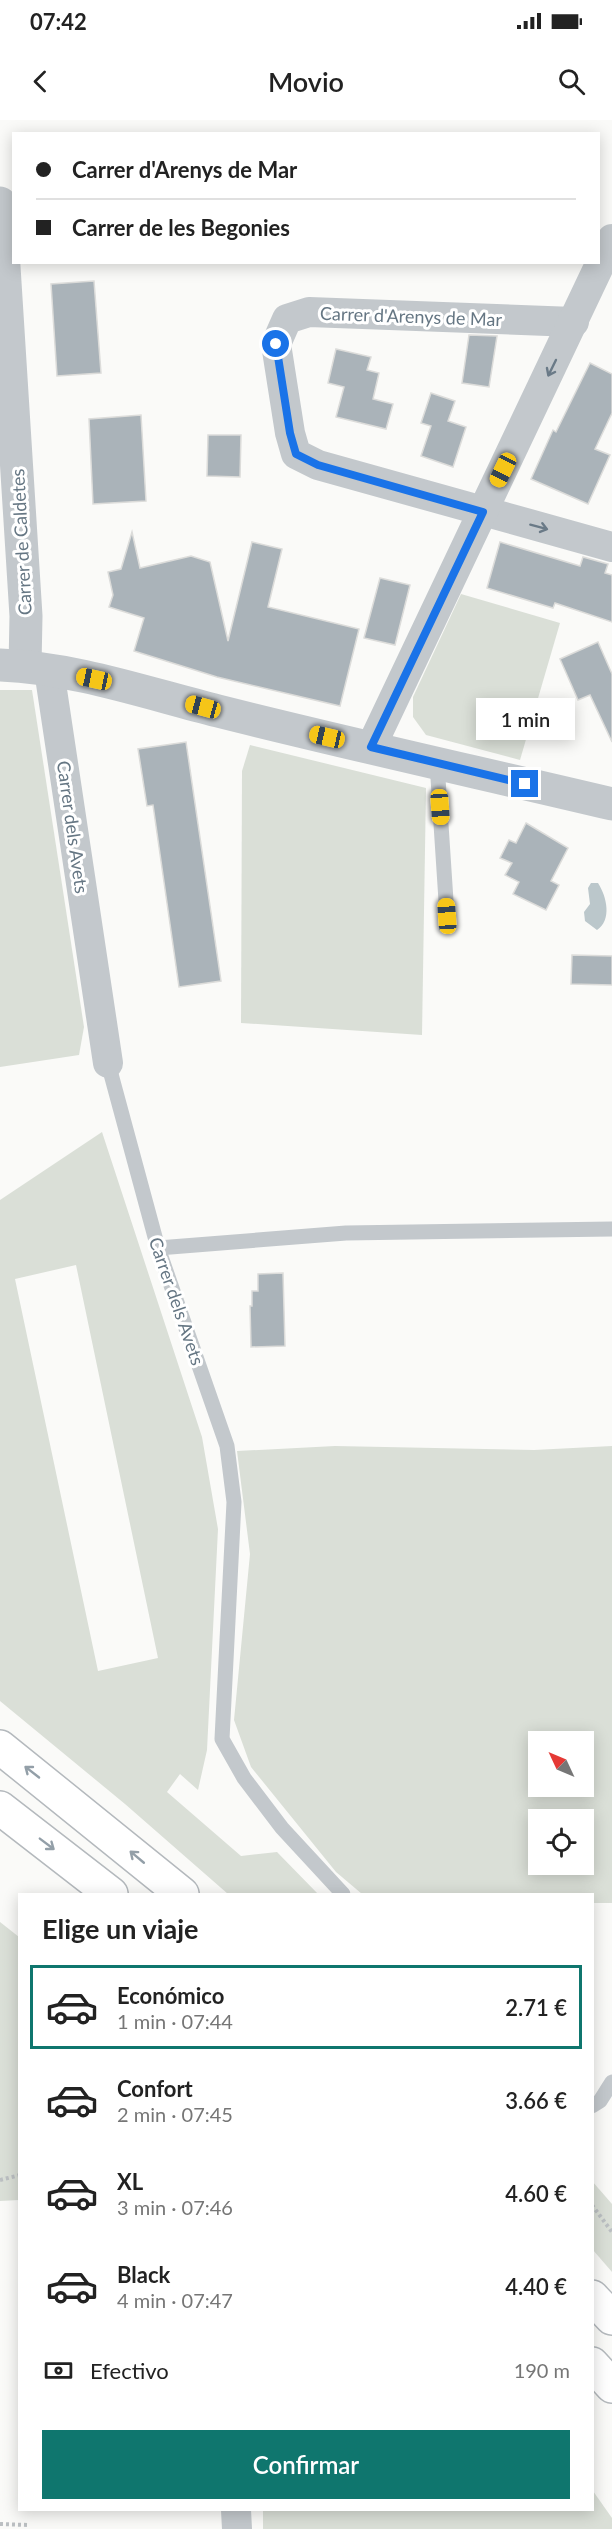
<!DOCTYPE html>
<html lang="es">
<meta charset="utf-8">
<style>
body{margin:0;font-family:Lato,sans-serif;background:#f2f2f2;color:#222;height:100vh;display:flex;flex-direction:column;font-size:22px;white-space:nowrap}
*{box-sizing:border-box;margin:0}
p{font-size:20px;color:#767676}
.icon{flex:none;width:33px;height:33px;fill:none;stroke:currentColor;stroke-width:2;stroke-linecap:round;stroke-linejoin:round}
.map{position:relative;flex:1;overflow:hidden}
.panel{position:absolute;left:18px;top:1773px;width:576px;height:618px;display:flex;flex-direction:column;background:#fff;border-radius:0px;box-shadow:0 3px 15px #0003}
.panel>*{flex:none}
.hud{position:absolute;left:12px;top:12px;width:588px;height:132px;border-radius:0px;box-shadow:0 3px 15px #0003;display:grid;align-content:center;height:132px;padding:0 24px;background:#fff}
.needle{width:39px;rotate:314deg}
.fabs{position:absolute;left:528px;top:1611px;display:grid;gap:12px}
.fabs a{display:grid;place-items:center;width:66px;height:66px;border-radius:0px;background:#fff;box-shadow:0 3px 15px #0003;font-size:30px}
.end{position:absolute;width:27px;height:27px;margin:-14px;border:8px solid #1a73e8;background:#fff;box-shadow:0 0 0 3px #fff}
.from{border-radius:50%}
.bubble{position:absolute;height:42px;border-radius:0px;background:#fff;box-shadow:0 3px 15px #0003;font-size:20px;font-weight:600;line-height:42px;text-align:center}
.car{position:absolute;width:18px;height:36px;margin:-18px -9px;border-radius:8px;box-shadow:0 0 4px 2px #0007;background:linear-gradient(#f5c518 24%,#345 0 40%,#f5c518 0 76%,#345 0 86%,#f5c518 0)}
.hud b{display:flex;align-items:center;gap:21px;height:57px;font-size:22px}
.hud b+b{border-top:2px solid #e0e0e0}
.hud i{width:15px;height:15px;background:#222}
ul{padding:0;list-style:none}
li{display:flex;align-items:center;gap:18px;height:84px;margin:0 12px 9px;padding:0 12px;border:3px solid transparent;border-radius:0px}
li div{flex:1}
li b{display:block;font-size:22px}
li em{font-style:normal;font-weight:600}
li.on{border-color:#0f766e}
li>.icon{width:54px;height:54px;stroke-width:1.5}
h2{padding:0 24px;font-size:27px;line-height:72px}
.pay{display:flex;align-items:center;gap:15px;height:66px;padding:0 24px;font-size:22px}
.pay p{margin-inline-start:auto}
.action{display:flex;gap:12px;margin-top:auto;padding:12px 24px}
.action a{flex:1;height:69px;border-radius:0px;background:#0f766e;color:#fff;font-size:24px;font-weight:600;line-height:69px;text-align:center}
.status{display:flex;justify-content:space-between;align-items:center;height:42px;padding:0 30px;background:#fff;direction:ltr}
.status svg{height:16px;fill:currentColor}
header{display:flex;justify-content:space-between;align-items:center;height:78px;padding:0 24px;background:#fff;font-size:27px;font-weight:600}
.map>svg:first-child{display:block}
.green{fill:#dadfd7;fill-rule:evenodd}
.water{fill:#bbc7cb}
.building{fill:#aab3b9;stroke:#dcdcda;stroke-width:1.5}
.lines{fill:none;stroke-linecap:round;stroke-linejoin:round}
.trunk-casing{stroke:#b4b9bd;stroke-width:36}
.path{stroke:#bbbfc2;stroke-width:4;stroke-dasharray:3 3;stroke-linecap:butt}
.service{stroke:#c3c8cc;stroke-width:15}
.minor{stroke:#c3c8cc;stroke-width:30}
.tertiary{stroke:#c3c8cc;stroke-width:33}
.trunk{stroke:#fff;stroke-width:33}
.oneway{stroke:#6a7a87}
.oneway2{stroke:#939fa8}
.route{stroke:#1a73e8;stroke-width:8}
.labels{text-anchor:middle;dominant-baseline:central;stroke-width:6;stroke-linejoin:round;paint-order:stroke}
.street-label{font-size:18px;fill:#657683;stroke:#fff}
</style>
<div class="status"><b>07:42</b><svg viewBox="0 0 49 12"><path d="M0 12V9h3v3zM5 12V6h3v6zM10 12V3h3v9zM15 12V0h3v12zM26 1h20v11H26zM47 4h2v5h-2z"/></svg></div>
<header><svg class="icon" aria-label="back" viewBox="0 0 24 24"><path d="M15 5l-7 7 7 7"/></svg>Movio<svg class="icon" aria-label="search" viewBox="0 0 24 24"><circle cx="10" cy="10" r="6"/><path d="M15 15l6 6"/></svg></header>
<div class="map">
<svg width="612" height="2409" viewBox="0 0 612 2409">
<rect width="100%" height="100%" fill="#fafaf8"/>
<g class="green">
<polygon points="461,474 560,503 520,640 426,615 413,597 413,577"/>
<polygon points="0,570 32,570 84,907 79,935 0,947"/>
<polygon points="250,625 426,668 422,915 241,903 242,651"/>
<path d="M102,1012l100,305 16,92 -11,221 -9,40 -18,-16 -13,18 74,64 36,-4 41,42h-90l-103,-90 -125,-103v-501zM76,1145l82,393 -60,13 -83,-392z"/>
<path d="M335,1326l199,4 78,-4v457h-19l-1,-9h-230l-26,-22 -85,-105 -17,-47 16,-166 -13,-103zM538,1622h46v44h-46zM538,1700h46v44h-46z"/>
<polygon points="0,1802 19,1817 19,2080 0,2081"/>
<polygon points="592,2061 612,2084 612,2152 593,2130"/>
<polygon points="593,2371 612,2398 612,2409 263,2409 263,2390 592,2390"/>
</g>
<path class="water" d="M591,763h7c9,14 14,37 -1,47l-12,-9 -1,-9 6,-8 -2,-16z"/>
<g class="building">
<polygon points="94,161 101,253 57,256 51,164"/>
<polygon points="469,215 497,216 489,267 462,263"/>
<polygon points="336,229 371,237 367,250 379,253 373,279 393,284 386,309 336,297 344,267 328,263"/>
<polygon points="590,243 612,254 612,293 595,329 610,335 588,384 531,359 553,310 556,312"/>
<polygon points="431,273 455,281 448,301 466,307 453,347 421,336 431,306 421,303"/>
<polygon points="141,295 146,381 93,384 89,299"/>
<polygon points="208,315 241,315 240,357 207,356"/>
<polygon points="132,412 140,448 191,436 210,442 228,521 252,422 282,429 268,487 359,509 340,586 217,557 134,531 144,498 109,487 113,475 108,452 121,449"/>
<polygon points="500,422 580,446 583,437 608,444 605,453 612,455 612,502 555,483 553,488 487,468"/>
<polygon points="380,458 410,465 395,525 364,518"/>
<polygon points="598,522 612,554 612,622 590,575 578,580 560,539"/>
<polygon points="186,622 221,861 179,867 153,685 147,686 138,629"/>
<polygon points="526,703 568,728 551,761 559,765 546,790 513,774 519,762 505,755 512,743 500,738 509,720 516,723"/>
<polygon points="572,835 612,836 612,865 571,864"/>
<polygon points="283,1153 285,1226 251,1227 250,1186 252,1186 252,1171 258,1171 258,1154"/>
</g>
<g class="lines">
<g class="trunk-casing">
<g id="trunk">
<polyline points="0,1627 182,1774"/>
<polyline points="0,1688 111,1774"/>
<polyline points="592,2177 612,2198"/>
<polyline points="592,2244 612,2266"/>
</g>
</g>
<g class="path">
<polyline points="0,2060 20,2055"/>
<polyline points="592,2085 612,2112"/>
<polyline points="0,2404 28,2405"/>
</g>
<g class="service">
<polyline points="437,643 447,796"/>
<polyline points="108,943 158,1128 227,1326 234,1382 222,1619 244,1658 282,1708 343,1774"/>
<polyline points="158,1128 346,1113 612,1109"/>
<polyline points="592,1986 600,1981 612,1962"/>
</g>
<g class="minor">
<polyline points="574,202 309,192 287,199 276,224 290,313 296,334 318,345 612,427"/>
<polyline points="49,550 108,943"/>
<polyline points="371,627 612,119"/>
<polyline points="236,2390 237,2409"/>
</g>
<g class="tertiary">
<polyline points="0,83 26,496 25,546"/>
<path d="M0,545c75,3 146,28 218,46 131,33 263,62 394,93"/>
</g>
<use href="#trunk" class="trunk"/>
</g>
<defs><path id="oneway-shaft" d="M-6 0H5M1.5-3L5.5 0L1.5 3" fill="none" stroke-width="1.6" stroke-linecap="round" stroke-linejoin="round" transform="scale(1.5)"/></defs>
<g class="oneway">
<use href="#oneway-shaft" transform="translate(552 248) rotate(116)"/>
<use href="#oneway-shaft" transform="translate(539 407) rotate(15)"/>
</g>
<g class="oneway2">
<use href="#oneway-shaft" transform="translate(32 1652) rotate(-142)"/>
<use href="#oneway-shaft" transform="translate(47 1724) rotate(37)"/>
<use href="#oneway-shaft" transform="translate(137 1737) rotate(-140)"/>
</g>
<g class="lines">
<polyline class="route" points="276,224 290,313 296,334 318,345 483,392 371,627 525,664"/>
</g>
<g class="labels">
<g class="street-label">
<text transform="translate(411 196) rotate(2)">Carrer d'Arenys de Mar</text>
<text transform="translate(21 422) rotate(-93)">Carrer de Caldetes</text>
<text transform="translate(73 707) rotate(82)">Carrer dels Avets</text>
<text transform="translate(177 1181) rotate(71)">Carrer dels Avets</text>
</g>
</g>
</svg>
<div class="fabs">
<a><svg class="needle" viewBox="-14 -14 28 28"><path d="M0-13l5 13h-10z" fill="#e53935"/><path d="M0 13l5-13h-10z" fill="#767676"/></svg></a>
<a><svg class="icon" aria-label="locate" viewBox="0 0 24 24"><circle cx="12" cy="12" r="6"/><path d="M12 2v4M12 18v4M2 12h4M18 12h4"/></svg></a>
</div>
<i class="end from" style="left:276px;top:224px"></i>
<i class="end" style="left:525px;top:664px"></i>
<div class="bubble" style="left:476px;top:578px;width:99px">1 min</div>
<i class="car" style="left:503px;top:350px;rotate:206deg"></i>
<i class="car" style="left:94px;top:559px;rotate:282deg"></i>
<i class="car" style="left:203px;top:587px;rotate:285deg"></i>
<i class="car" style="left:327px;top:617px;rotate:283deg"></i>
<i class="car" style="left:440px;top:687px;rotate:176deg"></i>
<i class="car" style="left:447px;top:796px;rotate:356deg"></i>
<div class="hud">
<b><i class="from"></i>Carrer d'Arenys de Mar</b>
<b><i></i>Carrer de les Begonies</b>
</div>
<section class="panel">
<h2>Elige un viaje</h2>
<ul>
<li class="on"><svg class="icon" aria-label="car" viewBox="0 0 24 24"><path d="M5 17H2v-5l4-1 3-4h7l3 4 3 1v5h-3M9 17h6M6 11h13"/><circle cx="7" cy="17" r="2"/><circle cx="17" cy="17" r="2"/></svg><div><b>Económico</b><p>1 min · 07:44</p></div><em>2.71 €</em></li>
<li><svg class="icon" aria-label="car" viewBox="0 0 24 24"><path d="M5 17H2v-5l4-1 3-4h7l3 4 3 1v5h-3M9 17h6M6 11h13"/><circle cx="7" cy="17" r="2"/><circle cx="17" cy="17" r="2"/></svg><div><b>Confort</b><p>2 min · 07:45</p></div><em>3.66 €</em></li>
<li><svg class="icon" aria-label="car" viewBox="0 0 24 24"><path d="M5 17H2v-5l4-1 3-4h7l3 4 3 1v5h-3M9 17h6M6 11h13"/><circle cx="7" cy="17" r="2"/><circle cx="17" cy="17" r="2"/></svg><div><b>XL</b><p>3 min · 07:46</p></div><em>4.60 €</em></li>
<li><svg class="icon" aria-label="car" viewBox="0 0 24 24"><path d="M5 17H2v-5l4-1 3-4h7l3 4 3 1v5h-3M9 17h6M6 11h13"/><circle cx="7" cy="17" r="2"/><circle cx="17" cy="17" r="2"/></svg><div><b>Black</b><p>4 min · 07:47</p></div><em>4.40 €</em></li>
</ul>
<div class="pay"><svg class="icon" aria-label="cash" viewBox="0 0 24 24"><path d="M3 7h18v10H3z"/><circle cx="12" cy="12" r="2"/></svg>Efectivo<p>190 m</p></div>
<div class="action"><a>Confirmar</a></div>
</section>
</div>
